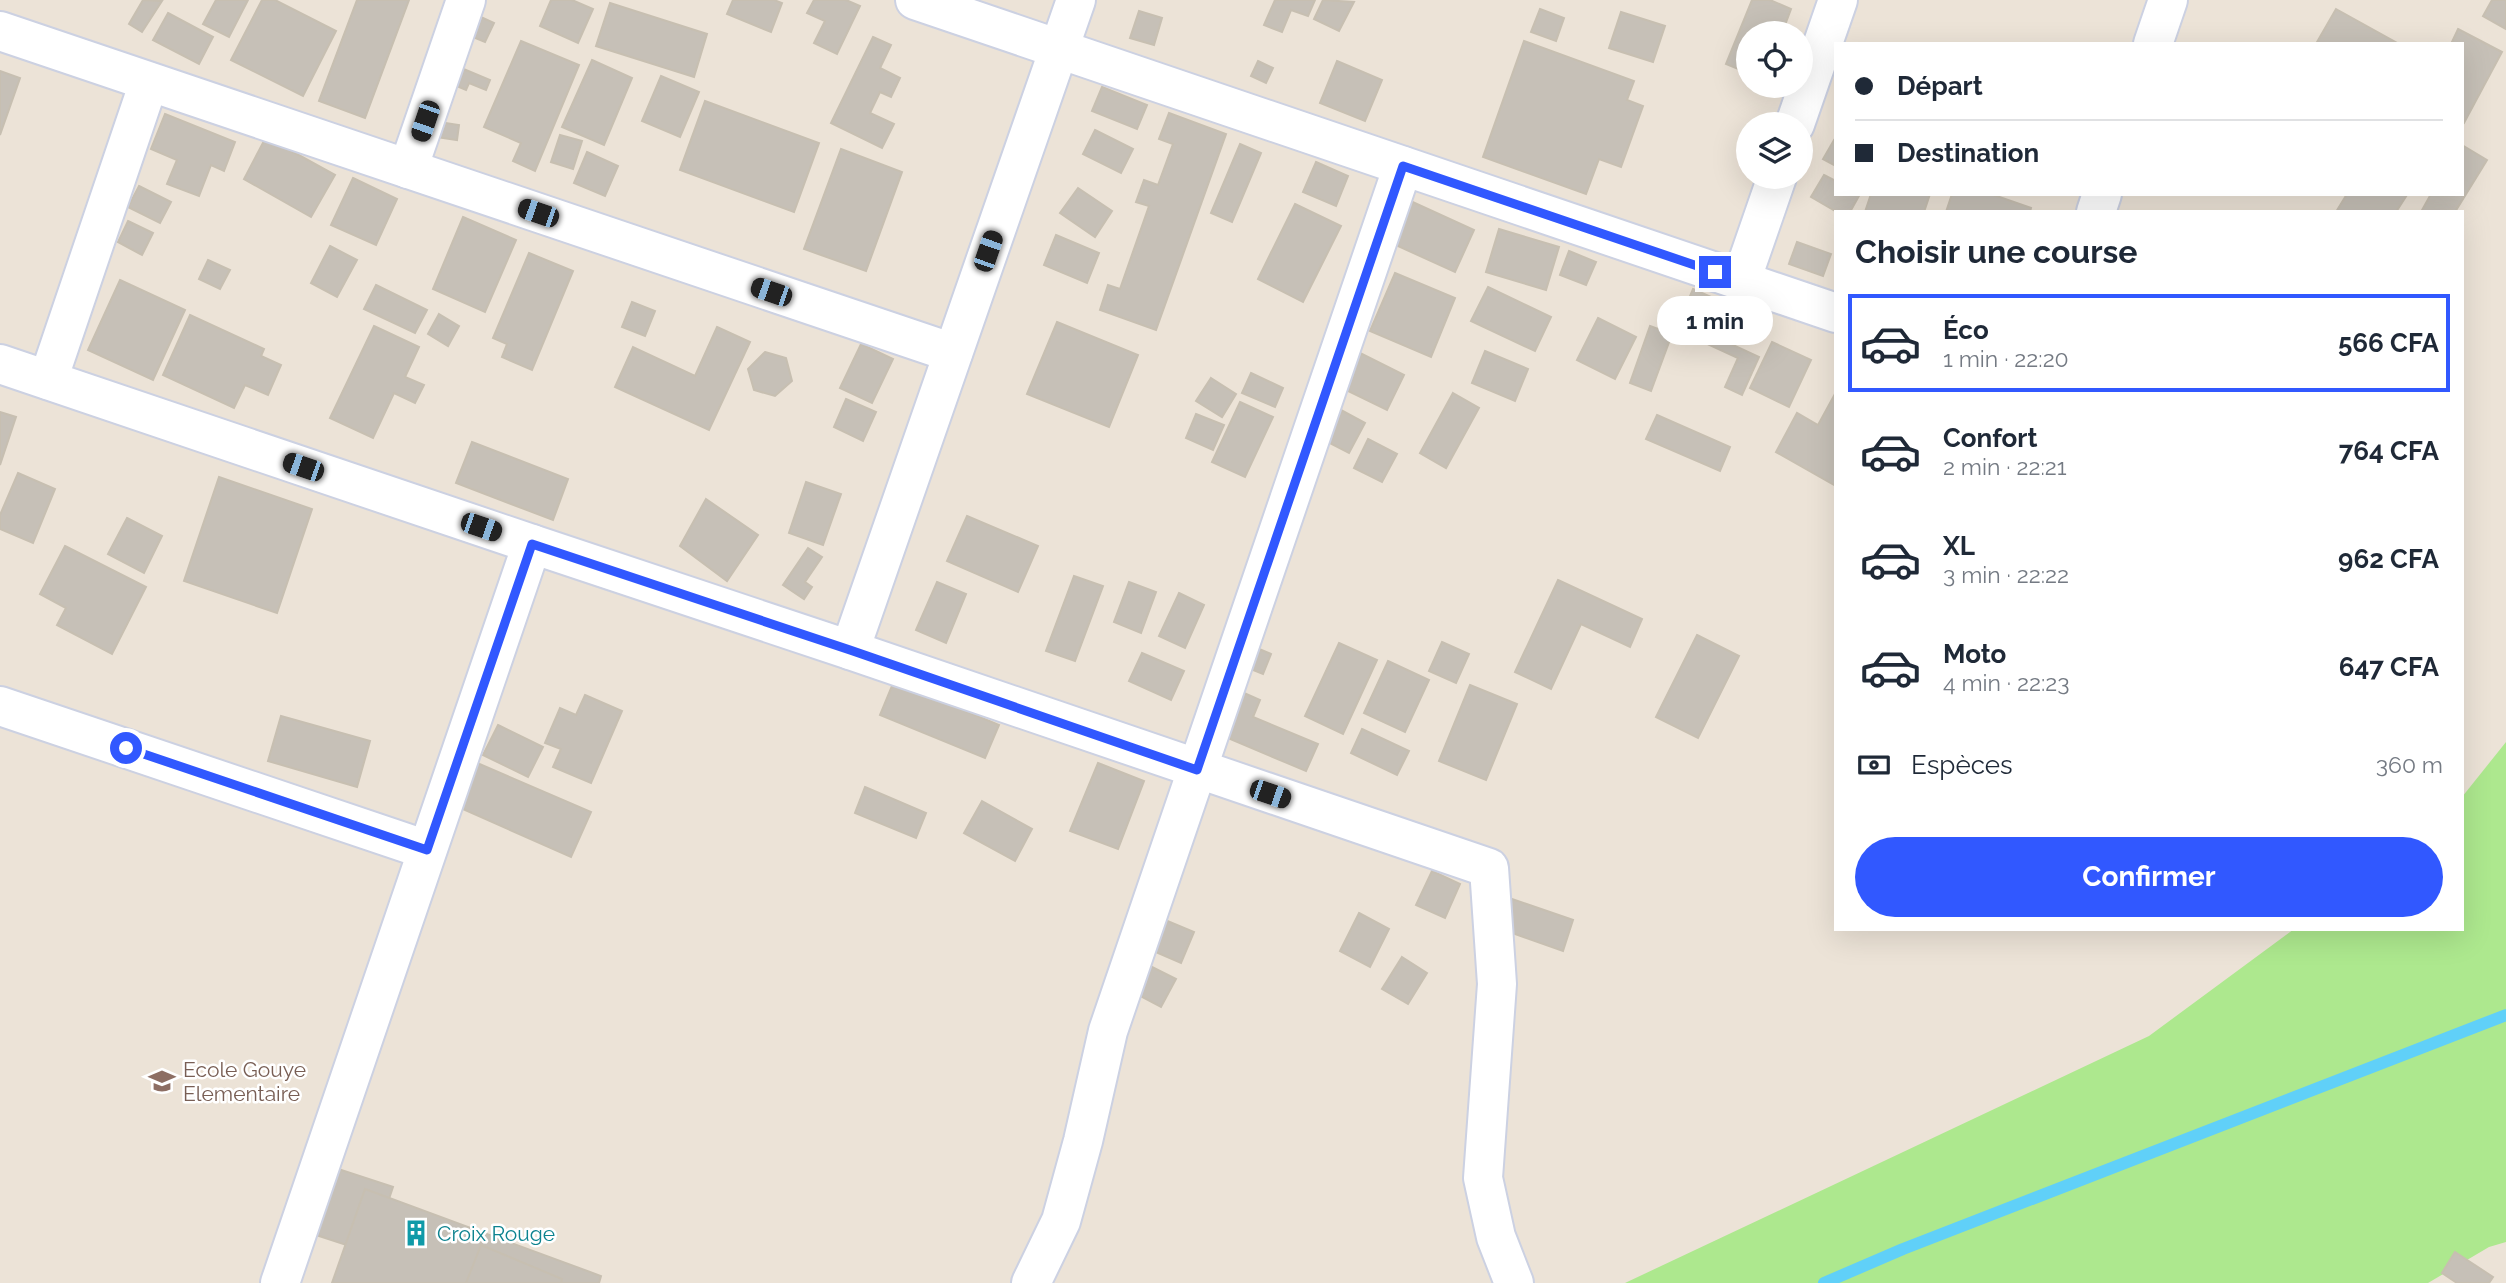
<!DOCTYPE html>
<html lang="fr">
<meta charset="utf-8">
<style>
body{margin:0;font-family:Raleway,sans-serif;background:#f2f2f3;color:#1f2937;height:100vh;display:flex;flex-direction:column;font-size:26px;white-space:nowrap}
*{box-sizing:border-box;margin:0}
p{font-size:23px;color:#747a83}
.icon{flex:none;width:38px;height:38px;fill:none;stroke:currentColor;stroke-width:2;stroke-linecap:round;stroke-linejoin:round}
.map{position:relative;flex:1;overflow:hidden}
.sheet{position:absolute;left:1834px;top:210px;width:630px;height:721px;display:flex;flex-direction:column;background:#fff;border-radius:0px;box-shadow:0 7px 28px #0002}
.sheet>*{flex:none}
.hud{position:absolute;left:1834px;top:42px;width:630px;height:154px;border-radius:0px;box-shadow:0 7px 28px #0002;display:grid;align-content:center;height:154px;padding:0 21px;background:#fff}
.buttons{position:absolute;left:1736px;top:21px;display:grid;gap:14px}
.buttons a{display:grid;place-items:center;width:77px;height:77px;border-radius:50%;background:#fff;box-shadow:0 7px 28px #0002;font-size:35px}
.end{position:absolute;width:32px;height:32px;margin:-16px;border:9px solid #3158ff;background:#fff;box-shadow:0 0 0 4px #fff}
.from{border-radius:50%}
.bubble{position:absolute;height:49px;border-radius:24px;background:#fff;box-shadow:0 7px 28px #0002;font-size:23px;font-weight:700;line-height:49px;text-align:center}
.car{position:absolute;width:21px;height:42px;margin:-21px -10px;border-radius:9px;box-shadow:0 0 5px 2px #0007;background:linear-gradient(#222 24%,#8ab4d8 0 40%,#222 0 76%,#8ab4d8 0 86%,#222 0)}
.hud b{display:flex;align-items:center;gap:24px;height:66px;font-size:26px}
.hud b+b{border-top:2px solid #e0e1e3}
.hud i{width:18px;height:18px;background:#1f2937}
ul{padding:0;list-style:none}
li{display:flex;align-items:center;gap:21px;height:98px;margin:0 14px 10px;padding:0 7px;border:4px solid transparent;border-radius:0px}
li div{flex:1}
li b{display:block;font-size:26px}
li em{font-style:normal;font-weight:700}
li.current{border-color:#3158ff}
li>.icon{width:63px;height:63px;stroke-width:1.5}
h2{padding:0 21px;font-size:32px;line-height:84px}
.pay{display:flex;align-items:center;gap:18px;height:77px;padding:0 21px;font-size:26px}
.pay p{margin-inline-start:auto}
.action{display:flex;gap:14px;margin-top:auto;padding:14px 21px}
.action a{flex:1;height:80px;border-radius:42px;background:#3158ff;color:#fff;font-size:28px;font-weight:700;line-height:80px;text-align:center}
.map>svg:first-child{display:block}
.green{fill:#ade88e}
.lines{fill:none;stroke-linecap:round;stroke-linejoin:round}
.stream{stroke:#60d0f8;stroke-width:12}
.building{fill:#c6c0b7;stroke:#c7bfb1;stroke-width:2}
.minor-casing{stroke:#ccd1e2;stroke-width:42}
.tertiary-casing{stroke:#ccd1e2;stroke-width:42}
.minor{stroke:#fff;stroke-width:38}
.tertiary{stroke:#fff;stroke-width:38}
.route{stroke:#3158ff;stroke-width:9}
.labels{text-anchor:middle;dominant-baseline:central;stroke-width:5;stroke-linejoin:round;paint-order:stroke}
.education-label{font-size:21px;fill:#785e54;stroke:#fff;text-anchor:start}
.culture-label{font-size:21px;fill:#0d838f;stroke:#fff;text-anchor:start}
</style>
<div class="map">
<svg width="2506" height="1283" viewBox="0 0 2506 1283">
<rect width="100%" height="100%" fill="#ece3d7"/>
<polygon class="green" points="2506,742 2506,1242 2489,1247 2428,1283 1625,1283 2149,1036 2294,929 2462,929 2462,797"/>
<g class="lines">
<polyline class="stream" points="1824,1283 1903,1249 2506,1015"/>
</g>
<g class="building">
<polygon points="143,0 162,1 142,32 129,24"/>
<polygon points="216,0 248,0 229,37 203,24"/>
<polygon points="262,0 275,0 336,31 303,96 231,60"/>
<polygon points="357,0 409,0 365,118 319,101"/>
<polygon points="551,0 572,0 593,9 578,43 540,26"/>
<polygon points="733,0 774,0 782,3 771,32 727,14"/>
<polygon points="814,0 846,0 860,6 837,54 814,43 825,21 807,13"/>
<polygon points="1275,0 1315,0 1308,16 1291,10 1282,32 1264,25"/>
<polygon points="1323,0 1354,2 1339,31 1314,19"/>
<polygon points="1752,0 1770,0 1791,9 1782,33 1748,33 1748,73 1726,64"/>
<polygon points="2492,0 2506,0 2506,29 2483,16"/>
<polygon points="610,3 707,34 694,77 596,46"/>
<polygon points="1540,9 1564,18 1556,41 1531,32"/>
<polygon points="2336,9 2399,44 2319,44 2317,42"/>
<polygon points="1139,11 1162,18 1154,45 1130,38"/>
<polygon points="1621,12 1665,26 1653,62 1609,48"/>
<polygon points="168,13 213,37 199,64 153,40"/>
<polygon points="472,13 494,23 485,42 463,33"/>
<polygon points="2458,29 2502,52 2464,123 2462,122 2462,44 2451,44"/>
<polygon points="873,37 891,45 880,68 900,78 891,97 880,92 870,113 894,124 882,148 831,123"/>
<polygon points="521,41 579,65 535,171 513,161 521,143 484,127"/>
<polygon points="1524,41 1634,81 1627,100 1643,106 1621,167 1599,159 1586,194 1483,157"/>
<polygon points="592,60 632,78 604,145 562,127"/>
<polygon points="1258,61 1273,68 1266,83 1251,76"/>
<polygon points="1337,61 1382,80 1365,121 1320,103"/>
<polygon points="454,65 490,80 486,90 469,83 466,90 447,82"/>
<polygon points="0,71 20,78 0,135"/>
<polygon points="661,76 699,92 680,137 642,121"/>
<polygon points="1102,87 1147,105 1137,129 1092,111"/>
<polygon points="705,101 819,143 794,212 680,170"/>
<polygon points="1169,113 1226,134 1156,330 1100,310 1108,285 1120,289 1149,206 1136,202 1144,180 1158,185 1173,144 1159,139"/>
<polygon points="165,114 235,142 224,171 211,165 199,196 167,184 177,160 151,149"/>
<polygon points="439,122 459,125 457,140 436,137"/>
<polygon points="1095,130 1133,149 1121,173 1083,154"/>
<polygon points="560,135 582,141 573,169 551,162"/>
<polygon points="266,137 335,175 311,217 244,179"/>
<polygon points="1834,140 1836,141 1836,166 1823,159"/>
<polygon points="1240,144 1261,153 1232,222 1211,213"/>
<polygon points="2462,145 2487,160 2455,212 2421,212 2431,194 2462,194"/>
<polygon points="841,149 902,172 866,271 804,249"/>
<polygon points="587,152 618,166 605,196 574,183"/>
<polygon points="1316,162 1348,176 1336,206 1303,192"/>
<polygon points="1824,175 1836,181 1836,194 1860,194 1850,212 1837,212 1811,197"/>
<polygon points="353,178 397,199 376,245 331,225"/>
<polygon points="139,186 171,202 160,223 128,207"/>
<polygon points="1078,188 1112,211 1095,237 1060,213"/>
<polygon points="1871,194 1930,194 1924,212 1865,212"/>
<polygon points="1952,194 1991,194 2031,208 2030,212 1946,212"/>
<polygon points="2347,194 2406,194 2407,195 2396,212 2336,212"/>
<polygon points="1406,199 1474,230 1455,272 1387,241"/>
<polygon points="1295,204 1341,226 1303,302 1258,279"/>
<polygon points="463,217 516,240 485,312 433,289"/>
<polygon points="128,221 153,233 142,255 118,242"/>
<polygon points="1499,229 1559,247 1546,290 1486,272"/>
<polygon points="1056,235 1099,253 1087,283 1044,265"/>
<polygon points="1797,242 1831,254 1823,276 1789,264"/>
<polygon points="330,246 357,260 337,297 311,283"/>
<polygon points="1569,251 1596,262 1586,285 1560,275"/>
<polygon points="529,253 573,271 532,370 502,357 507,344 493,338"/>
<polygon points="208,260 230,270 220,289 199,279"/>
<polygon points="1395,273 1455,298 1431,357 1370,331"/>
<polygon points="120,280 185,310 153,380 88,350"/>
<polygon points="376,285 427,310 415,333 364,309"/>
<polygon points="1488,287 1551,317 1535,351 1471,321"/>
<polygon points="1693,289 1747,313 1739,332 1726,327 1724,332 1682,315"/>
<polygon points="632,302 655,311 645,336 622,327"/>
<polygon points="439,314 459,326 448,346 428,334"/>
<polygon points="190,315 264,349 261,356 281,365 268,395 245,385 234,408 163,375"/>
<polygon points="1598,318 1636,337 1615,379 1577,360"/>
<polygon points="1057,322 1138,355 1109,427 1027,394"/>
<polygon points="374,326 419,347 405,377 424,385 415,403 394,393 373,438 330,418"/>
<polygon points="1650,326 1672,334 1651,391 1630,383"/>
<polygon points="717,327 750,342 709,430 615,387 633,347 695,376"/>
<polygon points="1694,327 1759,357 1742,395 1725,387 1738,358 1690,336"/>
<polygon points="1772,342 1811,360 1789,407 1750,388"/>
<polygon points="861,344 893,359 872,403 840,388"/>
<polygon points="1485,351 1528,369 1515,401 1472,383"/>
<polygon points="765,352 786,358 792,381 775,396 754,390 748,369"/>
<polygon points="1358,352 1404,375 1387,410 1340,387"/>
<polygon points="1251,373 1283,388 1275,407 1242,393"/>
<polygon points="1211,378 1236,394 1222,417 1196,401"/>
<polygon points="1453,393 1479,408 1446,468 1420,453"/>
<polygon points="1835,394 1836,395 1836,486 1776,452 1797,413 1818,425"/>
<polygon points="846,399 876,412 863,441 834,427"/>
<polygon points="1240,402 1273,417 1245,477 1212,462"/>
<polygon points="1339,409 1365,423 1349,453 1324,440"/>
<polygon points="0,412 16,417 0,465"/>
<polygon points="1196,414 1224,425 1213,450 1186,438"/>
<polygon points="1657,415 1730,447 1720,471 1646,439"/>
<polygon points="1368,439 1397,454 1382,482 1354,468"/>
<polygon points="472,442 568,479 553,520 456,483"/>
<polygon points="18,473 55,489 33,543 0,529 0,515"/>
<polygon points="219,477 312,509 277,613 184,581"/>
<polygon points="806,482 841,494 823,545 789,533"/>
<polygon points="706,499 758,535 727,581 680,546"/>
<polygon points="967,516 1038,546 1018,592 947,561"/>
<polygon points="127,518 162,536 144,573 108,554"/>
<polygon points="65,546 146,587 112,654 57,625 66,608 40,594"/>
<polygon points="808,548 822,557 805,582 812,587 804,599 783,585"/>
<polygon points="1074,576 1103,586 1075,661 1046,651"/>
<polygon points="1558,580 1642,619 1630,647 1581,624 1551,689 1515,672"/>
<polygon points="937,582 966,594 946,643 916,630"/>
<polygon points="1129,582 1156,592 1141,633 1114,622"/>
<polygon points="1179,593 1204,605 1185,648 1159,636"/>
<polygon points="1697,635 1739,656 1698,738 1656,717"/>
<polygon points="1442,642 1469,654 1456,683 1429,671"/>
<polygon points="1339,643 1377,660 1343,734 1305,716"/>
<polygon points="1252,646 1271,654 1263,674 1243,666"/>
<polygon points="1142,653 1184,671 1171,700 1129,681"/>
<polygon points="1388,661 1429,680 1405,732 1364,713"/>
<polygon points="894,681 999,725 985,758 880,715"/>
<polygon points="1470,685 1517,704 1486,780 1439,761"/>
<polygon points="1235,689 1260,700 1253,717 1318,744 1306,771 1216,733"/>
<polygon points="585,695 622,711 591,783 553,767 561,749 545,743 560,708 576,715"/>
<polygon points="281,716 370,741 357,787 268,761"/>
<polygon points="498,725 543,747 528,777 483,755"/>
<polygon points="1362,729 1409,751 1397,775 1351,753"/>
<polygon points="475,762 591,812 571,857 456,806"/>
<polygon points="1098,763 1144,781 1118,849 1070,831"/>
<polygon points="865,787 926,813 916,838 855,813"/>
<polygon points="982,801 1032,829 1015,861 964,833"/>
<polygon points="1432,871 1460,884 1445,918 1416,905"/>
<polygon points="1509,898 1573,920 1563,951 1498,928"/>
<polygon points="1359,913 1389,929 1370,967 1340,951"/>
<polygon points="1165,920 1194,932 1181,963 1151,950"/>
<polygon points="1402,957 1427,973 1408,1004 1382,989"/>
<polygon points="1148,965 1176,979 1161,1007 1133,992"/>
<polygon points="329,1166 393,1187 371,1253 307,1232"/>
<polygon points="365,1189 601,1276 599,1283 332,1283"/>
<polygon points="481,1245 562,1279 561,1283 466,1283"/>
<polygon points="2455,1252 2493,1277 2489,1283 2457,1283 2442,1273"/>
</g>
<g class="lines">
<g class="minor-casing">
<g id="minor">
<polyline points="915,0 1836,313"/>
<polyline points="0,31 953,353"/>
<polyline points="2153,44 2168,0"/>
<polyline points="1795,124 1838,0"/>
<polyline points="408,169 466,0"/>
<polyline points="2096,212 2102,194"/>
<polyline points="1741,281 1777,177"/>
<polyline points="0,364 532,544"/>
<polyline points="48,380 149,82"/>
<polyline points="850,650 1489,868 1497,984 1483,1178 1496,1237 1514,1283"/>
<polyline points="0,706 427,850"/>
<polyline points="1031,1283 1061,1221 1083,1141 1108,1031 1403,166"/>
</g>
</g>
<g class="tertiary-casing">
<polyline id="tertiary" points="280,1283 532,544 850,650 1076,0"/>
</g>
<use href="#minor" class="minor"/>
<use href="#tertiary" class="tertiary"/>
</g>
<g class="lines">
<polyline class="route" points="126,748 427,850 532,544 850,650 1197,770 1403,166 1715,272"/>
</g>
<defs>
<g id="school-bare" transform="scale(2.1)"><path d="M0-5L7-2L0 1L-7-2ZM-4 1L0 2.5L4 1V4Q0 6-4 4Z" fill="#8d6e63" stroke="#fff" stroke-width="2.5" paint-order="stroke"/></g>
<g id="building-bare" transform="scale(2.1)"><path d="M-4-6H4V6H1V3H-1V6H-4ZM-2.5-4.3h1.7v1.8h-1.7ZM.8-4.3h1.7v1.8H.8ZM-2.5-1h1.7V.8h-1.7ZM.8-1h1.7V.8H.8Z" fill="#0f9aa8" stroke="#fff" stroke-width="2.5" paint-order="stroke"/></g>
</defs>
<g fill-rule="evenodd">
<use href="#school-bare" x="162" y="1081"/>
<use href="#building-bare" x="416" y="1233"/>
</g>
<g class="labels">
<g class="education-label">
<text x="183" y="1069">Ecole Gouye<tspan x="183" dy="24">Elementaire</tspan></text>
</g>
<g class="culture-label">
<text x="437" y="1233">Croix Rouge</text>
</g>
</g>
</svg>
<div class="buttons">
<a><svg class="icon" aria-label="locate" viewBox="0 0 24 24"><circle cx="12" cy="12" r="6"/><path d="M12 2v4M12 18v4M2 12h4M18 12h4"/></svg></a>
<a><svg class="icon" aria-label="layers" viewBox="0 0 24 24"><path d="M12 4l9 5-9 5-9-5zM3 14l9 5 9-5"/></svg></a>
</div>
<i class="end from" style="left:126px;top:748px"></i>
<i class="end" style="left:1715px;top:272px"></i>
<div class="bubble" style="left:1657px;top:296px;width:116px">1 min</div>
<i class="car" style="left:425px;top:121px;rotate:199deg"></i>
<i class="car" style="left:538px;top:213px;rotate:289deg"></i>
<i class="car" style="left:988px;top:251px;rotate:19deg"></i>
<i class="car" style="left:771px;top:292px;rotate:289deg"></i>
<i class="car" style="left:303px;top:467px;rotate:289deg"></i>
<i class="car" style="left:481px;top:527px;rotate:109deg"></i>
<i class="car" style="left:1270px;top:794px;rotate:109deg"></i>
<div class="hud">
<b><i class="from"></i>Départ</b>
<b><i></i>Destination</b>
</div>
<section class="sheet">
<h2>Choisir une course</h2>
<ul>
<li class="current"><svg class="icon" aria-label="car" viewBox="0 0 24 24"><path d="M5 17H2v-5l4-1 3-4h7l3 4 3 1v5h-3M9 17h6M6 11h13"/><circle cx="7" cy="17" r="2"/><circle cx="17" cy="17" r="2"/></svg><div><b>Éco</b><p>1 min · 22:20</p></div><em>566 CFA</em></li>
<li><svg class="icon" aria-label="car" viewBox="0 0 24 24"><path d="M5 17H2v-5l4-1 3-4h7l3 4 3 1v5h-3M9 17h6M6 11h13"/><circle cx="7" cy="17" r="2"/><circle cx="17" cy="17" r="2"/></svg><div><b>Confort</b><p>2 min · 22:21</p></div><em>764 CFA</em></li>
<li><svg class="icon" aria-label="car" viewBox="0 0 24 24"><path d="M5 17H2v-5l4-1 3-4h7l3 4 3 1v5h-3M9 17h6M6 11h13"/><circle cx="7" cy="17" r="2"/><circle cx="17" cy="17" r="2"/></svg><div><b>XL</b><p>3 min · 22:22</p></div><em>962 CFA</em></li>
<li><svg class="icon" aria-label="car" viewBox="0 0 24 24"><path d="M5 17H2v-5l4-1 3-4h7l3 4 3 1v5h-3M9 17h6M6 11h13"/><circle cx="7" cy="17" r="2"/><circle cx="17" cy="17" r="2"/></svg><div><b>Moto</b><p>4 min · 22:23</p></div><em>647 CFA</em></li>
</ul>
<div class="pay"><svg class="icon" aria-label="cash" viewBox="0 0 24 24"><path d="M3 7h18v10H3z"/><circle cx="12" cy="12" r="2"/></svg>Espèces<p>360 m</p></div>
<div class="action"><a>Confirmer</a></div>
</section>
</div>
